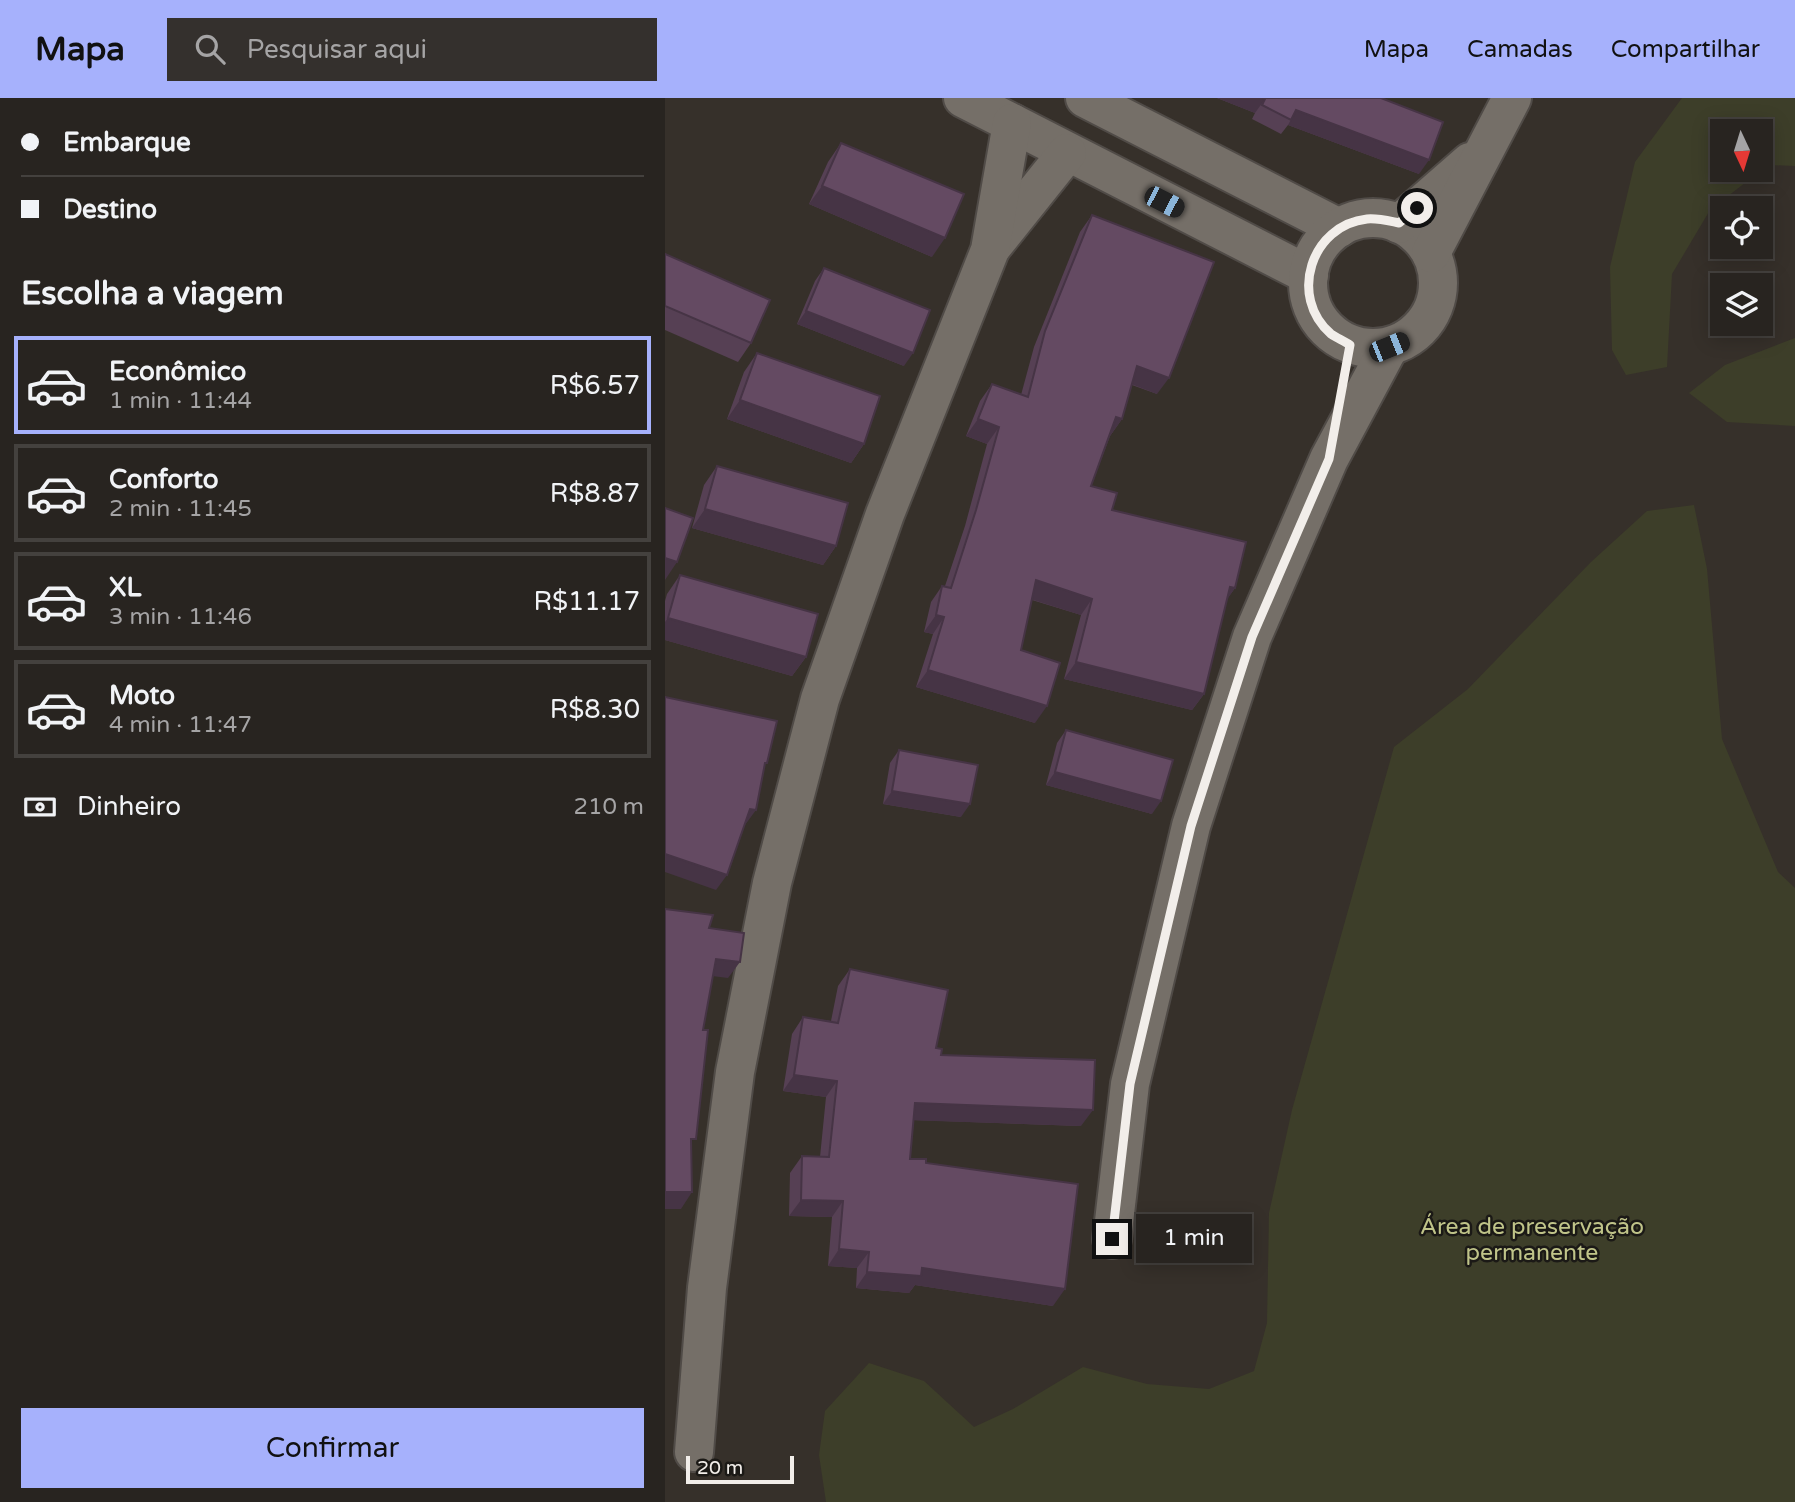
<!DOCTYPE html>
<html lang="pt">
<meta charset="utf-8">
<style>
body{margin:0;font-family:"Varela Round",sans-serif;background:#34302d;color:#f1f3f6;height:100vh;display:flex;flex-direction:column;font-size:26px;white-space:nowrap}
*{box-sizing:border-box;margin:0}
p{font-size:23px;color:#a5a4a5}
.icon{flex:none;width:38px;height:38px;fill:none;stroke:currentColor;stroke-width:2;stroke-linecap:round;stroke-linejoin:round}
.map{position:relative;flex:1;overflow:hidden}
.panel{display:flex;flex-direction:column;background:#282420;width:665px}
.panel>*{flex:none}
.banner{display:grid;align-content:center;height:154px;padding:0 21px;background:#282420}
.needle{width:46px;rotate:176deg}
.fabs{position:absolute;left:1045px;top:21px;display:grid;gap:14px}
.fabs a{display:grid;place-items:center;width:63px;height:63px;border-radius:0px;background:#282420;box-shadow:0 4px 18px #0003,0 0 0 2px #44413e;font-size:35px}
.scale{position:absolute;left:21px;bottom:18px;width:108px;box-sizing:border-box;padding-left:7px;border:4px solid #f2eeea;border-top:0;font-size:19px;line-height:24px;white-space:nowrap;color:#f2eeea;-webkit-text-stroke:5px #1b1916;paint-order:stroke}
.end{position:absolute;width:32px;height:32px;margin:-16px;border:9px solid #f2eeea;background:#111;box-shadow:0 0 0 4px #111}
.from{border-radius:50%}
.bubble{position:absolute;height:49px;border-radius:0px;background:#282420;box-shadow:0 4px 18px #0003,0 0 0 2px #44413e;font-size:23px;font-weight:600;line-height:49px;text-align:center}
.car{position:absolute;width:21px;height:42px;margin:-21px -10px;border-radius:9px;box-shadow:0 0 5px 2px #0007;background:linear-gradient(#222 24%,#8ab4d8 0 40%,#222 0 76%,#8ab4d8 0 86%,#222 0)}
.banner b{display:flex;align-items:center;gap:24px;height:66px;font-size:26px}
.banner b+b{border-top:2px solid #44413e}
.banner i{width:18px;height:18px;background:#f1f3f6}
ul{padding:0;list-style:none}
li{display:flex;align-items:center;gap:21px;height:98px;margin:0 14px 10px;padding:0 7px;border:4px solid #44413e;border-radius:0px}
li div{flex:1}
li b{display:block;font-size:26px}
li em{font-style:normal;font-weight:600}
li.selected{border-color:#a6b1fc}
li>.icon{width:63px;height:63px;stroke-width:1.5}
h2{padding:0 21px;font-size:32px;line-height:84px}
.pay{display:flex;align-items:center;gap:18px;height:77px;padding:0 21px;font-size:26px}
.pay p{margin-inline-start:auto}
.button{display:flex;gap:14px;margin-top:auto;padding:14px 21px}
.button a{flex:1;height:80px;border-radius:0px;background:#a6b1fc;color:#111;font-size:28px;font-weight:600;line-height:80px;text-align:center}
header{display:flex;align-items:center;gap:42px;box-sizing:border-box;height:98px;padding:0 35px;background:#a6b1fc;color:#111}
header strong{font-size:33px}
nav{display:flex;gap:38px;margin-inline-start:auto;font-size:24px}
.search{width:490px;height:63px;background:#34302d;display:flex;align-items:center;gap:18px;box-sizing:border-box;padding:0 24px;border-radius:0px;color:#a5a4a5;font-size:26px}
main{display:flex;flex:1;min-height:0}
.map>svg:first-child{display:block}
.green{fill:#3d3e29;fill-rule:evenodd}
.lines{fill:none;stroke-linecap:round;stroke-linejoin:round}
.minor-casing{stroke:#504b47;stroke-width:42}
.minor{stroke:#756f68;stroke-width:38}
.wall{fill:#564054}
.shaded-wall{fill:#463445}
.building{fill:#644a62;stroke:#463445;stroke-width:2}
.route{stroke:#f2eeea;stroke-width:9}
.labels{text-anchor:middle;dominant-baseline:central;stroke-width:5;stroke-linejoin:round;paint-order:stroke}
.park-label{font-size:23px;fill:#c0c489;stroke:#1b1916}
</style>
<header>
<strong>Mapa</strong>
<div class="search"><svg class="icon" aria-label="search" viewBox="0 0 24 24"><circle cx="10" cy="10" r="6"/><path d="M15 15l6 6"/></svg>Pesquisar aqui</div>
<nav><a>Mapa</a><a>Camadas</a><a>Compartilhar</a></nav>
</header>
<main>
<section class="panel">
<div class="banner">
<b><i class="from"></i>Embarque</b>
<b><i></i>Destino</b>
</div>
<h2>Escolha a viagem</h2>
<ul>
<li class="selected"><svg class="icon" aria-label="car" viewBox="0 0 24 24"><path d="M5 17H2v-5l4-1 3-4h7l3 4 3 1v5h-3M9 17h6M6 11h13"/><circle cx="7" cy="17" r="2"/><circle cx="17" cy="17" r="2"/></svg><div><b>Econômico</b><p>1 min · 11:44</p></div><em>R$6.57</em></li>
<li><svg class="icon" aria-label="car" viewBox="0 0 24 24"><path d="M5 17H2v-5l4-1 3-4h7l3 4 3 1v5h-3M9 17h6M6 11h13"/><circle cx="7" cy="17" r="2"/><circle cx="17" cy="17" r="2"/></svg><div><b>Conforto</b><p>2 min · 11:45</p></div><em>R$8.87</em></li>
<li><svg class="icon" aria-label="car" viewBox="0 0 24 24"><path d="M5 17H2v-5l4-1 3-4h7l3 4 3 1v5h-3M9 17h6M6 11h13"/><circle cx="7" cy="17" r="2"/><circle cx="17" cy="17" r="2"/></svg><div><b>XL</b><p>3 min · 11:46</p></div><em>R$11.17</em></li>
<li><svg class="icon" aria-label="car" viewBox="0 0 24 24"><path d="M5 17H2v-5l4-1 3-4h7l3 4 3 1v5h-3M9 17h6M6 11h13"/><circle cx="7" cy="17" r="2"/><circle cx="17" cy="17" r="2"/></svg><div><b>Moto</b><p>4 min · 11:47</p></div><em>R$8.30</em></li>
</ul>
<div class="pay"><svg class="icon" aria-label="cash" viewBox="0 0 24 24"><path d="M3 7h18v10H3z"/><circle cx="12" cy="12" r="2"/></svg>Dinheiro<p>210 m</p></div>
<div class="button"><a>Confirmar</a></div>
</section>
<div class="map">
<svg width="1130" height="1404" viewBox="0 0 1130 1404">
<rect width="100%" height="100%" fill="#36302a"/>
<g class="green">
<path d="M1017,0h113v68l-27,-1 -58,45 -38,64 -5,93 -41,8 -14,-25 -2,-83 25,-105zM1057,33h39v39h-39z"/>
<polygon points="1130,240 1130,328 1062,324 1024,295 1060,267"/>
<polygon points="1029,407 1042,471 1057,641 1113,774 1130,790 1130,1404 161,1404 154,1357 160,1313 204,1265 259,1283 309,1329 348,1311 418,1269 482,1286 544,1291 589,1273 602,1225 604,1115 627,1012 729,649 803,591 926,464 982,413"/>
</g>
<g class="lines">
<g class="minor-casing">
<g id="minor">
<polyline points="298,0 644,177"/>
<polyline points="420,0 674,130"/>
<circle cx="708" cy="185" r="65"/>
<polyline points="734,126 805,64"/>
<polyline points="326,150 402,55"/>
<polyline points="766,155 847,0"/>
<polyline points="447,1141 465,986 526,728 587,539 664,361 724,249"/>
<polyline points="29,1354 42,1190 70,974 107,785 155,601 220,416 325,152 347,25"/>
</g>
</g>
<use href="#minor" class="minor"/>
</g>
<g class="wall">
<polygon points="552,0 716,0 754,76 623,27 616,36 587,21 590,15"/>
<polygon points="176,45 267,159 144,106 163,64"/>
<polygon points="427,117 492,296 467,287 457,321 445,338 426,388 447,412 570,490 562,501 539,596 527,612 399,581 416,517 367,502 356,552 370,625 251,589 268,536 259,534 266,504 277,488 280,488 300,428 322,346 301,338 315,303 327,286 356,297 369,249 415,134"/>
<polygon points="0,156 86,245 73,264 0,232"/>
<polygon points="159,170 239,268 132,226 150,183"/>
<polygon points="92,255 199,346 186,365 62,321 79,274"/>
<polygon points="52,368 171,448 158,467 27,430 39,387"/>
<polygon points="15,477 141,559 127,578 0,542 0,503 2,496"/>
<polygon points="401,632 487,716 381,687 392,645"/>
<polygon points="234,652 296,719 218,706 225,665"/>
<polygon points="185,871 271,950 276,957 416,1028 249,1022 245,1061 261,1065 388,1208 250,1187 244,1195 191,1190 192,1170 163,1168 167,1119 124,1118 125,1075 137,1058 155,1059 161,999 118,993 127,936 138,919 166,923 173,888"/>
</g>
<g class="shaded-wall">
<polygon points="552,0 598,0 600,1 590,15"/>
<polygon points="631,12 764,62 754,76 623,27"/>
<polygon points="157,88 280,140 267,159 144,106"/>
<polygon points="141,213 248,255 239,268 132,226"/>
<polygon points="472,268 504,280 492,296 461,284"/>
<polygon points="75,302 199,346 186,365 62,321"/>
<polygon points="451,319 457,321 445,338"/>
<polygon points="313,321 334,329 322,346 301,338"/>
<polygon points="40,411 171,448 158,467 27,430"/>
<polygon points="0,460 12,464 0,482"/>
<polygon points="371,482 427,501 416,517 359,499"/>
<polygon points="565,489 570,490 558,507"/>
<polygon points="271,517 279,519 268,536 259,534"/>
<polygon points="3,520 141,559 127,578 0,542 0,524"/>
<polygon points="411,564 539,596 527,612 399,581"/>
<polygon points="263,572 382,608 370,625 251,589"/>
<polygon points="390,674 496,703 487,716 381,687"/>
<polygon points="227,693 305,706 296,719 218,706"/>
<polygon points="85,711 91,712 80,727 74,726"/>
<polygon points="0,756 62,777 51,792 0,774"/>
<polygon points="51,861 75,864 63,880 39,877"/>
<polygon points="129,977 172,983 161,999 118,993"/>
<polygon points="250,1005 428,1012 416,1028 239,1022"/>
<polygon points="0,1094 27,1094 16,1111 0,1111"/>
<polygon points="136,1102 178,1103 167,1119 124,1118"/>
<polygon points="174,1151 204,1154 192,1170 163,1168"/>
<polygon points="257,1170 400,1191 388,1208 250,1187 244,1195 191,1190 202,1174"/>
</g>
<g class="building">
<polygon points="598,0 716,0 778,24 764,62 631,12 626,22 597,7 600,1"/>
<polygon points="176,45 299,96 280,140 157,88"/>
<polygon points="427,117 549,164 504,280 472,268 457,321 451,319 426,388 452,395 447,412 581,444 570,490 565,489 539,596 411,564 427,501 371,482 356,552 395,565 382,608 263,572 279,519 271,517 277,488 286,490 311,412 334,329 313,321 327,286 363,299 380,233"/>
<polygon points="0,156 105,202 86,245 0,208"/>
<polygon points="159,170 265,212 248,255 141,213"/>
<polygon points="92,255 215,298 199,346 75,302"/>
<polygon points="52,368 183,405 171,448 40,411"/>
<polygon points="0,410 28,420 12,464 0,460"/>
<polygon points="15,477 153,516 141,559 3,520"/>
<polygon points="0,599 112,623 102,665 100,665 91,712 85,711 62,777 0,756"/>
<polygon points="401,632 508,662 496,703 390,674"/>
<polygon points="234,652 313,667 305,706 227,693"/>
<polygon points="0,811 48,817 44,830 79,835 75,864 51,861 38,932 43,932 31,1041 26,1041 27,1094 0,1094"/>
<polygon points="185,871 283,892 271,950 277,951 276,957 430,962 428,1012 250,1005 245,1061 261,1061 261,1065 413,1086 400,1191 257,1170 256,1178 202,1174 204,1154 174,1151 178,1103 136,1102 137,1058 164,1059 172,983 129,977 138,919 173,925"/>
</g>
<g class="lines">
<path class="route" d="M447,1141l18,-155 61,-258 61,-189 77,-178 21,-114c-6,-4 -13,-7 -19,-11 -43,-37 -20,-109 36,-115 11,-1 22,2 32,4l18,-15"/>
</g>
<g class="labels">
<g class="park-label">
<text x="867" y="1129">Área de preservação<tspan x="867" dy="26">permanente</tspan></text>
</g>
</g>
</svg>
<div class="fabs">
<a><svg class="needle" viewBox="-14 -14 28 28"><path d="M0-13l5 13h-10z" fill="#e53935"/><path d="M0 13l5-13h-10z" fill="#a5a4a5"/></svg></a>
<a><svg class="icon" aria-label="locate" viewBox="0 0 24 24"><circle cx="12" cy="12" r="6"/><path d="M12 2v4M12 18v4M2 12h4M18 12h4"/></svg></a>
<a><svg class="icon" aria-label="layers" viewBox="0 0 24 24"><path d="M12 4l9 5-9 5-9-5zM3 14l9 5 9-5"/></svg></a>
</div>
<div class="scale">20 m</div>
<i class="end from" style="left:752px;top:110px"></i>
<i class="end" style="left:447px;top:1141px"></i>
<div class="bubble" style="left:471px;top:1116px;width:116px">1 min</div>
<i class="car" style="left:499px;top:104px;rotate:117deg"></i>
<i class="car" style="left:724px;top:249px;rotate:68deg"></i>
</div>
</main>
